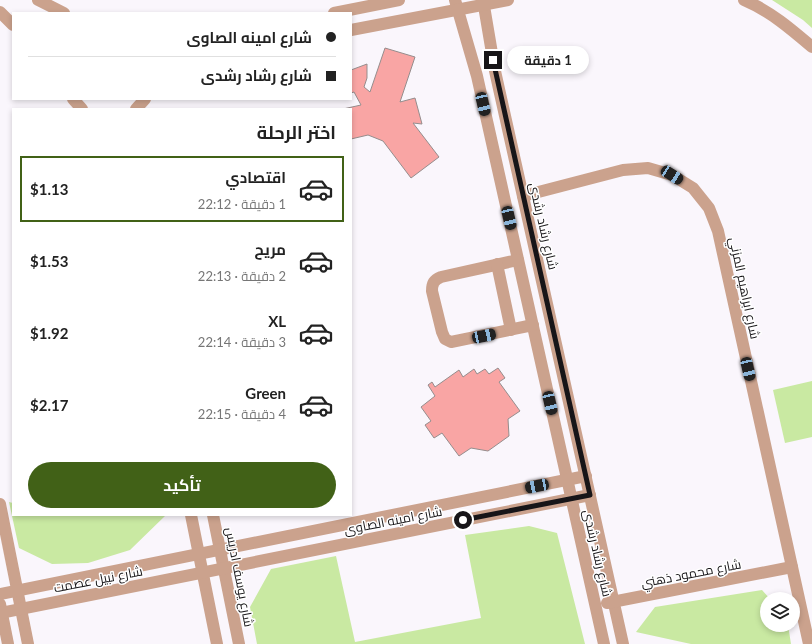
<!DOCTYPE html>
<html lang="ar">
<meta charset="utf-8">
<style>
body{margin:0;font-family:Lato,Cairo,sans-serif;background:#f2f2f2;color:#222;direction:rtl;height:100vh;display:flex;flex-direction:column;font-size:15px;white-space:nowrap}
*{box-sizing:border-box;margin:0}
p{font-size:13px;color:#767676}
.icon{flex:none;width:22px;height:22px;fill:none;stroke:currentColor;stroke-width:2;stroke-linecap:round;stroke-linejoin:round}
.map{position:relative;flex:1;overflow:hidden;direction:ltr}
.side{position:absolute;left:12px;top:108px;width:340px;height:408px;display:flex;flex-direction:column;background:#fff;border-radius:0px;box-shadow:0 2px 6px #0003;direction:rtl}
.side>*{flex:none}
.hud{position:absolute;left:12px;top:12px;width:340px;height:88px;border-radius:0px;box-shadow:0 2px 6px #0003;direction:rtl;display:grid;align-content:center;height:88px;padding:0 16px;background:#fff}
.tools{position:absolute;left:760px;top:592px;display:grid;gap:8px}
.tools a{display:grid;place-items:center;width:40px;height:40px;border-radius:50%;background:#fff;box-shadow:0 2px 6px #0003;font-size:20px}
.end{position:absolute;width:18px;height:18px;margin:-9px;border:5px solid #171518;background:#fff;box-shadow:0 0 0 2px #fff}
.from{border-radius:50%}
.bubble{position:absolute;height:28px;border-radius:14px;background:#fff;box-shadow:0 2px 6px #0003;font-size:13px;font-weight:700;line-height:28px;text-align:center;direction:rtl}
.car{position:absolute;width:12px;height:24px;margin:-12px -6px;border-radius:5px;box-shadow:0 0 3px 1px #0007;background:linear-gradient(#222 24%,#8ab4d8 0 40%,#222 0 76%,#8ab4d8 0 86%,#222 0)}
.hud b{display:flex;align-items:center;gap:14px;height:38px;font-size:15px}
.hud b+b{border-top:1px solid #e0e0e0}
.hud i{width:10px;height:10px;background:#222}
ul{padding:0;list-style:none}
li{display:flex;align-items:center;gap:12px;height:66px;margin:0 8px 6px;padding:0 8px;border:2px solid transparent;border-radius:0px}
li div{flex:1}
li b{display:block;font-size:15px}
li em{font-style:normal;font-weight:700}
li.selected{border-color:#416117}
li>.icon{width:36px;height:36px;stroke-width:1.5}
h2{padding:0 16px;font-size:18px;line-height:48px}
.action{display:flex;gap:8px;margin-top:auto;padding:8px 16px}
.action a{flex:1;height:46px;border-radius:24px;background:#416117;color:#fff;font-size:16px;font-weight:700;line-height:46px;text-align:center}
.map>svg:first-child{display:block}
.green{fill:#c9e9a2}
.building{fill:#f9a5a4;stroke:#958d8d}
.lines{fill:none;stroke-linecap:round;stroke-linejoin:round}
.minor{stroke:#cba28d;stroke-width:12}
.route{stroke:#171518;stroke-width:5}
.labels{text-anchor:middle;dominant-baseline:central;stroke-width:3;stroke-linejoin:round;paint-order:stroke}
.street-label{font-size:13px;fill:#171518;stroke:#fff}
</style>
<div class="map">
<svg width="812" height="644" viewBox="0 0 812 644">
<rect width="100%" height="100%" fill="#faf6fc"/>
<g class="green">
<polygon points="772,0 812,0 812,28 803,20"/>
<polygon points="812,381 812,437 785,443 773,390"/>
<polygon points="9,502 13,503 13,515 166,515 130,550 88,563 52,564 19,548"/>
<polygon points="529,526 557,533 585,644 257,644 250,607 271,569 336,556 355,642 481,618 465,535"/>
<polygon points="762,590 770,599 767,599 767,625 788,625 791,644 691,644 636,632 655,607"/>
</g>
<g class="building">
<polygon points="385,48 415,57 400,102 415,98 422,124 413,123 439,157 411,178 383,141 368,135 351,139 351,109 343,109 361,105 354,92 351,93 351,70 367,64 367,78 364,87 370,92"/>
<polygon points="498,368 505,378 499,382 520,411 508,419 509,436 488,451 471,448 459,456 442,433 434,438 425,425 431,421 421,407 435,396 428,385 432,382 435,387 459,370 463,377 474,369 477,374 485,369 489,374"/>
</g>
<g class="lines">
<g class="minor">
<polyline points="38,0 64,13"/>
<polyline points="455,0 477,76 604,644"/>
<polyline points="483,0 495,71 623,644"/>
<path d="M744,0c26,11 47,29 68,47"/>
<polyline points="0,12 13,25"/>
<polyline points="334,13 399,0"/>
<polyline points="351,30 508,0"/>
<polyline points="73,99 82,109"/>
<polyline points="136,109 145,99"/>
<polyline points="523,196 623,170 648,168 672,175 693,188 709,208 718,231 809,644"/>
<path d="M518,260l-77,17c-7,3 -9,6 -9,14l10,41 3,7 6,3 82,-17"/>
<polyline points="497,264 511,330"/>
<polyline points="0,504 28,644"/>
<polyline points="191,515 217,644"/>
<polyline points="213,515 239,644"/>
<polyline points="0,594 586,476"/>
<polyline points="607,603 792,567"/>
<polyline points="0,604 8,644"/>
<polyline points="0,613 590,495"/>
</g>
</g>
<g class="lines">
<polyline class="route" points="463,520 590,495 493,60"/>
</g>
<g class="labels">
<g class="street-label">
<text transform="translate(544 226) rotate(77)">شارع رشاد رشدى</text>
<text transform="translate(745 288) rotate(78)">شارع ابراهيم المزني</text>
<text transform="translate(393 520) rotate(-11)">شارع امينه الصاوى</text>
<text transform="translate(598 553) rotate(77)">شارع رشاد رشدى</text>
<text transform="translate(691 573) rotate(-11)">شارع محمود ذهني</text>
<text transform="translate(240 577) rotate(79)">شارع يوسف ادريس</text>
<text transform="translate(98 579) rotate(-11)">شارع نبيل عصمت</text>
</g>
</g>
</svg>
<div class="tools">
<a><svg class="icon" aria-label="layers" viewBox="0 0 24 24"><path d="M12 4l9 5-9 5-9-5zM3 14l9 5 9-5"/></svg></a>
</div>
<i class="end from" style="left:463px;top:520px"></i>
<i class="end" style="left:493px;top:60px"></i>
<div class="bubble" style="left:507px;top:46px;width:82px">1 دقيقة</div>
<i class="car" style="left:483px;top:104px;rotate:167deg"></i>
<i class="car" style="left:672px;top:175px;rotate:123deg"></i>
<i class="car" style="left:509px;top:218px;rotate:167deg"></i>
<i class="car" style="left:484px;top:336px;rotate:78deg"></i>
<i class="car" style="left:748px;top:369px;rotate:167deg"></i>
<i class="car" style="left:550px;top:403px;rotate:167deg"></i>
<i class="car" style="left:537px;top:486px;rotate:259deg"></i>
<div class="hud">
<b><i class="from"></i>شارع امينه الصاوى</b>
<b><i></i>شارع رشاد رشدى</b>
</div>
<section class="side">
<h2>اختر الرحلة</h2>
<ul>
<li class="selected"><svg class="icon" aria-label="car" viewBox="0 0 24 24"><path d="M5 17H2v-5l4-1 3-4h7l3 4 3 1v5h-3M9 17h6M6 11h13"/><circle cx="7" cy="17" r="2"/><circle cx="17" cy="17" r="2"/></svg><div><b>اقتصادي</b><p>1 دقيقة · 22:12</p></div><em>$1.13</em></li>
<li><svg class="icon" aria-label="car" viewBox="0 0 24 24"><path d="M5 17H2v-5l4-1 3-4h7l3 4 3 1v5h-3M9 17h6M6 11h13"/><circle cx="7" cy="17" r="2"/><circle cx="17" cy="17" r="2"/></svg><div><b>مريح</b><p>2 دقيقة · 22:13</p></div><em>$1.53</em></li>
<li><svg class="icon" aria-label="car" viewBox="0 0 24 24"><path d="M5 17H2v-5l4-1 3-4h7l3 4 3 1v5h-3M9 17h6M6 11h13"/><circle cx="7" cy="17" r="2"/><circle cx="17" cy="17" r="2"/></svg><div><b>XL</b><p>3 دقيقة · 22:14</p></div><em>$1.92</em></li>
<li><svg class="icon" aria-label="car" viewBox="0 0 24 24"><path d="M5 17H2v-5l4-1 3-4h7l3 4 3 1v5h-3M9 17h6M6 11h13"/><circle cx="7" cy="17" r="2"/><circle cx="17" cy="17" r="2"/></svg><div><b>Green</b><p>4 دقيقة · 22:15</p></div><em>$2.17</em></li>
</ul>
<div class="action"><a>تأكيد</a></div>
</section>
</div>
